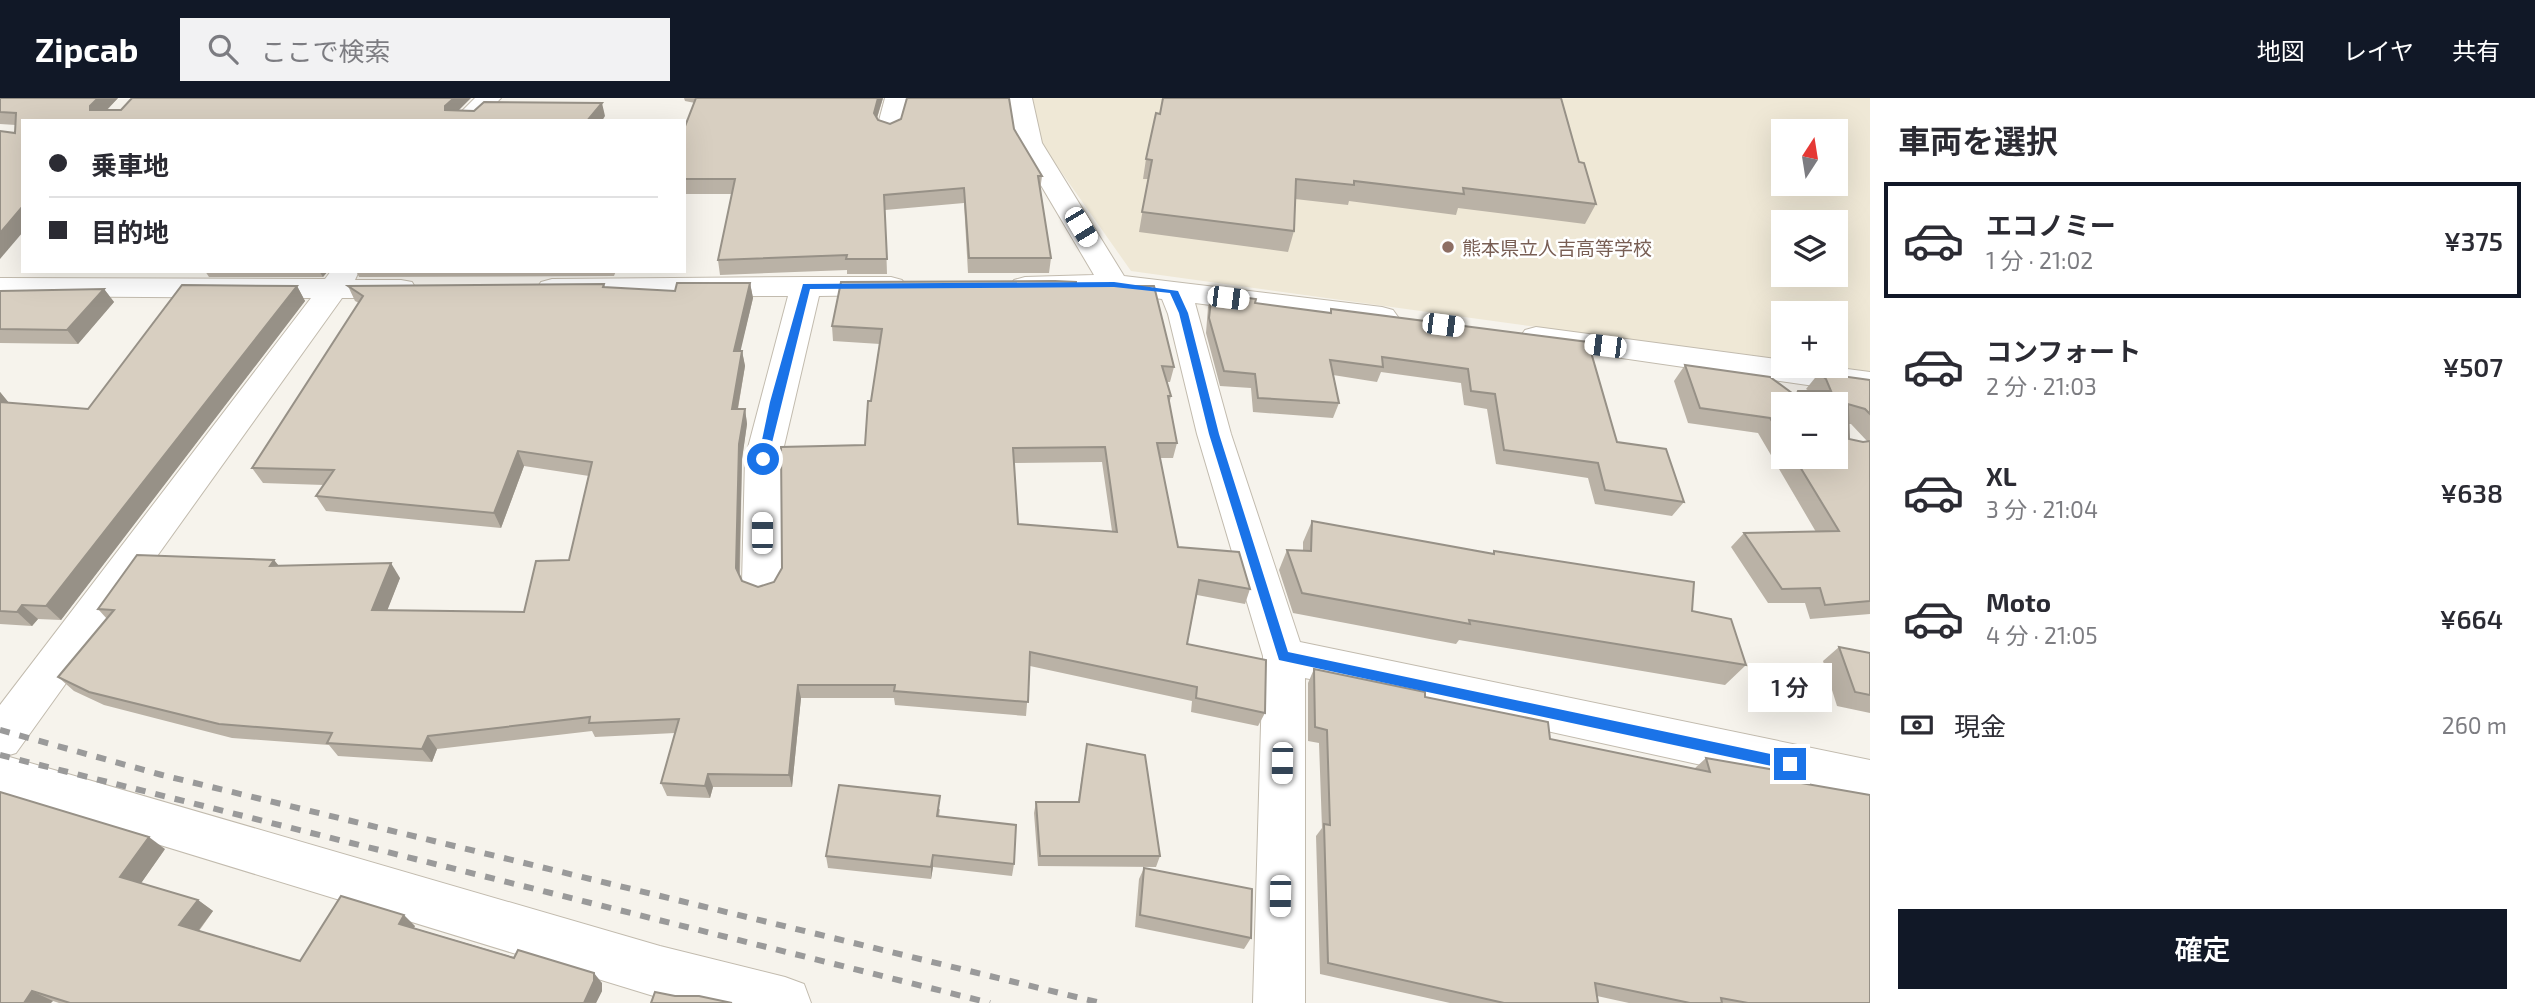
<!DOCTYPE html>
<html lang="ja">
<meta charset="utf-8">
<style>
body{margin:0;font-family:"Exo 2","Noto Sans JP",sans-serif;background:#f2f2f3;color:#2b2b33;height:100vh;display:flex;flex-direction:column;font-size:26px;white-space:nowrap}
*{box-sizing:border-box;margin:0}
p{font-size:23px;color:#7c7c81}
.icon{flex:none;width:38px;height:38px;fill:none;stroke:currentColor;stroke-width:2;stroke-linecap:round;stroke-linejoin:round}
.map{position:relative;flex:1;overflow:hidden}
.drawer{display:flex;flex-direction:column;background:#fff;width:665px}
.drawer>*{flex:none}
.top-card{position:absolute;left:21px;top:21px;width:665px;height:154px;border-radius:0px;box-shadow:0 7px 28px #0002;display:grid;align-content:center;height:154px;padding:0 28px;background:#fff}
.needle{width:46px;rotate:12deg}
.tools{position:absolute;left:1771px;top:21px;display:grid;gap:14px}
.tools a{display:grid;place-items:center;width:77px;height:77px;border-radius:0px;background:#fff;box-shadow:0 7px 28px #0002;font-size:35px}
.end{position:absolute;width:32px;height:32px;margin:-16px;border:9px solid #1a73e8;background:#fff;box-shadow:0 0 0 4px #fff}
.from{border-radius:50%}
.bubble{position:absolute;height:49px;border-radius:0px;background:#fff;box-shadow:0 7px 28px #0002;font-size:23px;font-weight:600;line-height:49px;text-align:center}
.car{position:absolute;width:21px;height:42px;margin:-21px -10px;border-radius:9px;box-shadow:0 0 5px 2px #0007;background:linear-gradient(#fff 24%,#345 0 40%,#fff 0 76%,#345 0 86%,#fff 0)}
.top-card b{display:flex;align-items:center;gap:24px;height:66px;font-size:26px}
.top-card b+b{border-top:2px solid #e1e1e2}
.top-card i{width:18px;height:18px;background:#2b2b33}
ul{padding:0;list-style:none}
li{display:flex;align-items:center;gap:21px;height:116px;margin:0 14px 10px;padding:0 14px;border:4px solid transparent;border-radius:0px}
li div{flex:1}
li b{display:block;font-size:26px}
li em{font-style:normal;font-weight:600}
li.current{border-color:#111827}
li>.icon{width:63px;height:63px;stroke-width:1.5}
h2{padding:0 28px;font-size:32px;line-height:84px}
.pay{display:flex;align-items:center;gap:18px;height:77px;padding:0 28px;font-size:26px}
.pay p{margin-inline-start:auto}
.action{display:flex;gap:14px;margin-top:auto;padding:14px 28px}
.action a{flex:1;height:80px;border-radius:0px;background:#111827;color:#fff;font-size:28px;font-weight:600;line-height:80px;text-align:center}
header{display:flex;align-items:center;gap:42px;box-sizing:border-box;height:98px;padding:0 35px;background:#111827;color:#fff}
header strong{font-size:33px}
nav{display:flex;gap:38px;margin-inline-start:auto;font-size:24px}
.search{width:490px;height:63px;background:#f2f2f3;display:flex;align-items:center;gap:18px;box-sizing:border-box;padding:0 24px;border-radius:0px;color:#7c7c81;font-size:26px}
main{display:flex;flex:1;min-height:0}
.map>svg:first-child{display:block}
.education{fill:#efe8d6;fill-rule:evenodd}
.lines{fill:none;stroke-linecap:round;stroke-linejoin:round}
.minor-casing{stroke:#c2bbae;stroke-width:2}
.minor{fill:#fff;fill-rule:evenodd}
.rail{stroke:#9a9a9a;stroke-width:6;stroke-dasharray:10 10;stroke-linecap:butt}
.wall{fill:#bab2a6;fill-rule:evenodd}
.shaded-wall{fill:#979187}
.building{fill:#d8cfc1;stroke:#979187;stroke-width:2;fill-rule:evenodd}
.route{fill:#1a73e8}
.education-dot{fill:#8d6e63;stroke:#fff;stroke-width:2.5}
.labels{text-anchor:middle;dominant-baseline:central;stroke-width:5;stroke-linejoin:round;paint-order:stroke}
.far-education-label{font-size:19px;fill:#785e54;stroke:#fff;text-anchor:start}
</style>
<header>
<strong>Zipcab</strong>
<div class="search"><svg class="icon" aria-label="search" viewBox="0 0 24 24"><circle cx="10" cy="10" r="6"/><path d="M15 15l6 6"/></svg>ここで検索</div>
<nav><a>地図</a><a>レイヤ</a><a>共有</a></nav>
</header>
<main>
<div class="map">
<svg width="1870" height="905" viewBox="0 0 1870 905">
<rect width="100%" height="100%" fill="#f6f3ec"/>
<path class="education" d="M1032,0h838v274l-48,-6h14v-53h-53v48l-652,-90 -88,-125zM1783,33h53v53h-53zM1783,124h53v53h-53z"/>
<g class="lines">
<g class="minor-casing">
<g id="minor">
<polygon points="475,0 501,0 479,23 452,23"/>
<polygon points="885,0 909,0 899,35 890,38 881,35 877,30"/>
<polygon points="1008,0 1032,0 1042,45 1124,178 1382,209 1393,212 1398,219 1393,226 1382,229 1195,205 1231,336 1300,544 1870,662 1870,704 1305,580 1305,905 1253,905 1263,558 1197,336 1168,216 1162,201 1114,195 1025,197 1014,194 1010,188 1014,182 1025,179 1094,177 1016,45"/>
<polygon points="331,173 359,173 355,182 401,182 412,184 416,191 412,198 401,200 342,200 16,655 6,658 660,848 785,879 804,886 811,905 681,905 660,900 0,698 0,607 311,200 0,198 0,180 325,181"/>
<polygon points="806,179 891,179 902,182 906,188 902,194 891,197 819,198 781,361 782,485 776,496 762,501 748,496 742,485 745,361 788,198 552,199 541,196 537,190 541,184 552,181"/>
<polygon points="1536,229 1783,262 1783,268 1824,268 1870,274 1870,296 1525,246 1520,239 1525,232"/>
</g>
</g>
<use href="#minor" class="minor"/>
<g class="rail">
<polyline points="0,632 162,677 1101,905"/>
<polyline points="0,657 990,905"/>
</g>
</g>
<g class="wall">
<polygon points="0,0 118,0 107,12 459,12 605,18 23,23 15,35 16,27 0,26"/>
<polygon points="684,0 883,0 877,20 878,22 890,26 1014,31 1042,78 1040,93 1051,160 1049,175 968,175 964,105 885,112 887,176 847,176 847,172 720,177 718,162 732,96 684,96 684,31 695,5 685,3"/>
<polygon points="1146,61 1579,64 1596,106 1585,126 1458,110 1456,117 1349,103 1348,107 1295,101 1294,133 1288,154 1139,134 1148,81 1143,81"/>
<polygon points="205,173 328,173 323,179 209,179"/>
<polygon points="356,173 616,173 614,178 359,179"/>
<path d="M750,185l3,15 -13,53h2l3,15 -7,43h7l2,15 -5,35 -2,116 2,6 16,6 16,-5 91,-137 6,-44 9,-57 -47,-3 -1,-15 244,-40 98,81 -4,15h-3l4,14 -2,8 8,39 -4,15h-13l18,89 72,42 -5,15 -48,-9 -10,49 78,69 -7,13 -67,-14 1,-11 -162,-35 -4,50 -131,-11 -1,-7h-93l-9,89h-79l-3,11 -43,-2 -6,-13 14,-50 -80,4 -3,-6 -155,18 -5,13 -94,-6 -9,-11 -97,-7 -128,-33 -30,-14 -16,-14 49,-58 -9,-10 176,-49 5,6 121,12 -13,32 137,2 45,-52 20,-84 -65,-10 -23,62 -175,-17 -10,-15 8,-11 -61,-2 -11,-15 107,-165 -4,-2 -7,-15 256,-2 1,3 70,4zM1102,364l10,69 -94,-7 -4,-61z"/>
<polygon points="297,188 305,203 61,522 38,521 32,528 0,526 0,294 9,305 88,311"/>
<polygon points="104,191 114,204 78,246 0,245 0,193"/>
<polygon points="1212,195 1255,205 1330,215 1331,211 1588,244 1617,344 1684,404 1672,418 1595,406 1588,380 1496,366 1487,311 1464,307 1461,285 1381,274 1377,284 1333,277 1339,305 1333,320 1253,314 1251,290 1220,288 1206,235 1208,209"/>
<path d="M1685,267l110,31 3,-5h11l-3,-2 13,-16 51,7v234l-60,5 -5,-16h-37l-37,-56 13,-14 72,-1 -58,-99 -70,-10 -14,-42zM1783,306l53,53h-53zM1849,326h2l16,17 -4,1 -14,-3z"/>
<polygon points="1312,423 1492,456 1494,453 1692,513 1746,567 1725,587 1459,542 1456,546 1293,515 1279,472 1287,452 1303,453 1303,444"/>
<polygon points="1839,549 1870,555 1870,615 1837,608 1823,563"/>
<polygon points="1314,571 1425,599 1550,641 1694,671 1706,660 1778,681 1870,905 1629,905 1597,898 1599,905 1450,905 1320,876 1316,738 1322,730 1319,645 1308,643 1308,585"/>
<polygon points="1087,646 1160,758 1156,769 1038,768 1034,715 1036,704 1078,704"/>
<polygon points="940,711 939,718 1014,766 1012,778 933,769 931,781 828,770 826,758"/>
<polygon points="165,751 141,785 198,802 213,813 199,833 300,863 415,828 414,830 602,885 602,893 596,905 59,905 53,903 0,905"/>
<polygon points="1144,770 1251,840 1244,851 1135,829 1139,781"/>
</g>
<g class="shaded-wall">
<polygon points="98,0 118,0 98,21 90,12 90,8"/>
<polygon points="454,0 471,0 450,21 445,12 445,8"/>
<polygon points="878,0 883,0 874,29 874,15"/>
<polygon points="602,5 605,18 602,23 587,23"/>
<polygon points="23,108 23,134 0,161 0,135"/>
<polygon points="319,173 328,173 323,179"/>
<polygon points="750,185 753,200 737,268 734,253"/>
<polygon points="297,188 305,203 61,522 46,508"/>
<polygon points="104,191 114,204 78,246 67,232"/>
<polygon points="742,253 745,268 735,326 732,311"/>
<polygon points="0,294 9,305 0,313"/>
<polygon points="745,311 747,326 742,361 739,485 736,470 739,346"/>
<polygon points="518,353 524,368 501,430 494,415"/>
<polygon points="274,462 285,476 270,468"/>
<polygon points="391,465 400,480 382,526 372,512"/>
<polygon points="22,507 38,521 32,528 17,514"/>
<polygon points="798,587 801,600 792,689 789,677"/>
<polygon points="428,638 437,651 432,664 422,651"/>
<polygon points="708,676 713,689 710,700 705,688"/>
<polygon points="149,739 165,751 137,791 120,779"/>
<polygon points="933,757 933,769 931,781 931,769"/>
<polygon points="198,802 213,813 195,837 179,827"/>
<polygon points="404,817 415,828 410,837 399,826"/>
<polygon points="594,875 602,885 602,893 596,905 584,905"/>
<polygon points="32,893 53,903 51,905 24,905"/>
</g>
<g class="building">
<polygon points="0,0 98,0 90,8 90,12 121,12 132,0 454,0 445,8 445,12 474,13 484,4 602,5 587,23 23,23 23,108 0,135 0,33 15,35 16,15 0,14"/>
<polygon points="696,0 878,0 874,15 878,22 890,26 901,21 907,0 1009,0 1014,31 1042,78 1038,78 1051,160 969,160 964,90 884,97 887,161 846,161 847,157 718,162 735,81 684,81 684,31"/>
<polygon points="1163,0 1561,0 1579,64 1584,65 1596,106 1463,90 1464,96 1354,83 1354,87 1296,81 1294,133 1142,114 1152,62 1146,61 1156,15 1160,16"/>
<path d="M1055,183l21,1v4h78l20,81 -12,-1 9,30h-3l9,47h-20l21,104 61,5 11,37 -51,-9 -12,64 79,16 -1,53 -69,-15 1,-11 -167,-35 -2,50 -134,-11 1,-6h-97l-9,90 -81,-1 -3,12 -44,-3 18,-64 -90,4 1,-6 -162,19 -6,13 -95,-6 5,-10 -113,-9 -130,-32 -31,-15 56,-67 -16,-1 39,-54 137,5 -4,6 121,-3 -19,47 152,2 12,-51 33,-1 23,-98 -74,-11 -24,62 -178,-17 18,-26 -82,-2 111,-172 -15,-10 256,-2 -1,3 72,4 2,-8h73l-16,68h8l-10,58h13l-6,35 -3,124 6,13 16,6 16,-5 8,-14 -1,-121 84,-2 3,-44h3l11,-72 -50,-3 9,-44zM1105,349l12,85 -99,-8 -5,-76z"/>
<polygon points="182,187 297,188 46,508 22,507 17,514 0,513 0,304 88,311"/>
<polygon points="104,191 67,232 0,231 0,193"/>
<polygon points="1212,195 1256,201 1255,205 1331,215 1331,211 1588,244 1617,344 1666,351 1684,404 1605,392 1598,365 1504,352 1495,296 1471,293 1468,271 1382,259 1383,269 1330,262 1339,305 1258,300 1255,276 1224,273 1209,220"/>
<polygon points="1685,267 1770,279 1796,298 1798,293 1831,293 1826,281 1819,275 1870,282 1870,316 1865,311 1848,306 1849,341 1863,344 1870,343 1870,503 1825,507 1820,490 1782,491 1744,435 1839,433 1794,359 1836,359 1836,306 1783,306 1783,341 1770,320 1700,310"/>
<polygon points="1312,423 1494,456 1494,453 1694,484 1692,513 1731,521 1746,567 1469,522 1470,526 1302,495 1287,452 1311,453"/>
<polygon points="1839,549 1870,555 1870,597 1855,594"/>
<polygon points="1314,571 1425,594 1425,599 1548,624 1550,641 1710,674 1706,660 1775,672 1778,681 1870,697 1870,905 1748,905 1721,900 1722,905 1690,905 1595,885 1598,905 1504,905 1328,865 1324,726 1330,727 1327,632 1315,629"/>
<polygon points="1087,646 1145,657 1160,758 1040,758 1036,704 1079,704"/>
<polygon points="839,687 940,698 937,718 1016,727 1014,766 933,757 931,769 826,758"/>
<polygon points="0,694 149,739 120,779 198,802 179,827 300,863 341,798 404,817 399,826 514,860 518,852 594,875 594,883 584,905 70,905 32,893 24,905 0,905"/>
<polygon points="1144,770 1252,791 1251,840 1140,817"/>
<polygon points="655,894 675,898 699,898 732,905 651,905"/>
</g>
<polygon class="route" points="1114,184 1178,193 1188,215 1219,336 1288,554 1790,660 1797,666 1795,670 1790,672 1279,562 1209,336 1179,215 1170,195 1114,189 810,191 768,361 763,365 758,361 770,304 803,186"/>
<circle class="education-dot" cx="1448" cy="149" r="7"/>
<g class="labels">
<g class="far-education-label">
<text x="1462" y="149">熊本県立人吉高等学校</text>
</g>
</g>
</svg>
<div class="tools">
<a><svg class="needle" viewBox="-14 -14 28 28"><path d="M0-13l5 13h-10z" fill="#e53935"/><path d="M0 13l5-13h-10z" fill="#7c7c81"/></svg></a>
<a><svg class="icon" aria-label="layers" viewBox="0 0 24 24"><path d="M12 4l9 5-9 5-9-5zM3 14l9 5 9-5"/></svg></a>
<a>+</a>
<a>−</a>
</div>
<i class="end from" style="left:763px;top:361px"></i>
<i class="end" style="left:1790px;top:666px"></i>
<div class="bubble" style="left:1748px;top:565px;width:84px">1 分</div>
<i class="car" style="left:1081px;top:129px;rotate:149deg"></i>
<i class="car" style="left:1228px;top:200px;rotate:97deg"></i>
<i class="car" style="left:1443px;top:227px;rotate:97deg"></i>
<i class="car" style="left:1605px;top:248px;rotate:277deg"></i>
<i class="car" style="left:762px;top:435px;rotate:0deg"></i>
<i class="car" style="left:1282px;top:665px;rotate:181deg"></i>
<i class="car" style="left:1280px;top:798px;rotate:181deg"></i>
<div class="top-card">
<b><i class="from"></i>乗車地</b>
<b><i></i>目的地</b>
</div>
</div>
<section class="drawer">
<h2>車両を選択</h2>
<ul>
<li class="current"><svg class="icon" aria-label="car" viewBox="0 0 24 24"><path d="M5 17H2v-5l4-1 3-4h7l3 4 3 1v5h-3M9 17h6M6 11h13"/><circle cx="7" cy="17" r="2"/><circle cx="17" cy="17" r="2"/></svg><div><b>エコノミー</b><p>1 分 · 21:02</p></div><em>¥375</em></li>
<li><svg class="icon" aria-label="car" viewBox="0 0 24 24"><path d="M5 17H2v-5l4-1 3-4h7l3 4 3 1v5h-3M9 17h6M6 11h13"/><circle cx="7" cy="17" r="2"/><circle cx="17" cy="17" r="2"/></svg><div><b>コンフォート</b><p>2 分 · 21:03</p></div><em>¥507</em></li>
<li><svg class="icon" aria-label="car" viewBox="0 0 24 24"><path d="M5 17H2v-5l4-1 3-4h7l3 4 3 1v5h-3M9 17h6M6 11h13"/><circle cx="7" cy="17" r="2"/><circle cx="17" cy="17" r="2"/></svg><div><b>XL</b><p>3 分 · 21:04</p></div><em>¥638</em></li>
<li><svg class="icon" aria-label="car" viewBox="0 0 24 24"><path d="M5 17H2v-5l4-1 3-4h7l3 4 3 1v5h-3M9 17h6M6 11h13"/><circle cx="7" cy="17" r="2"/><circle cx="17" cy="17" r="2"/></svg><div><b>Moto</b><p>4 分 · 21:05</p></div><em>¥664</em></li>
</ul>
<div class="pay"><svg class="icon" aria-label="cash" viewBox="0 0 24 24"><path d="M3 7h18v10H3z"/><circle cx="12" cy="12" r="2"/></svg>現金<p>260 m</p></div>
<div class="action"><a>確定</a></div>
</section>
</main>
